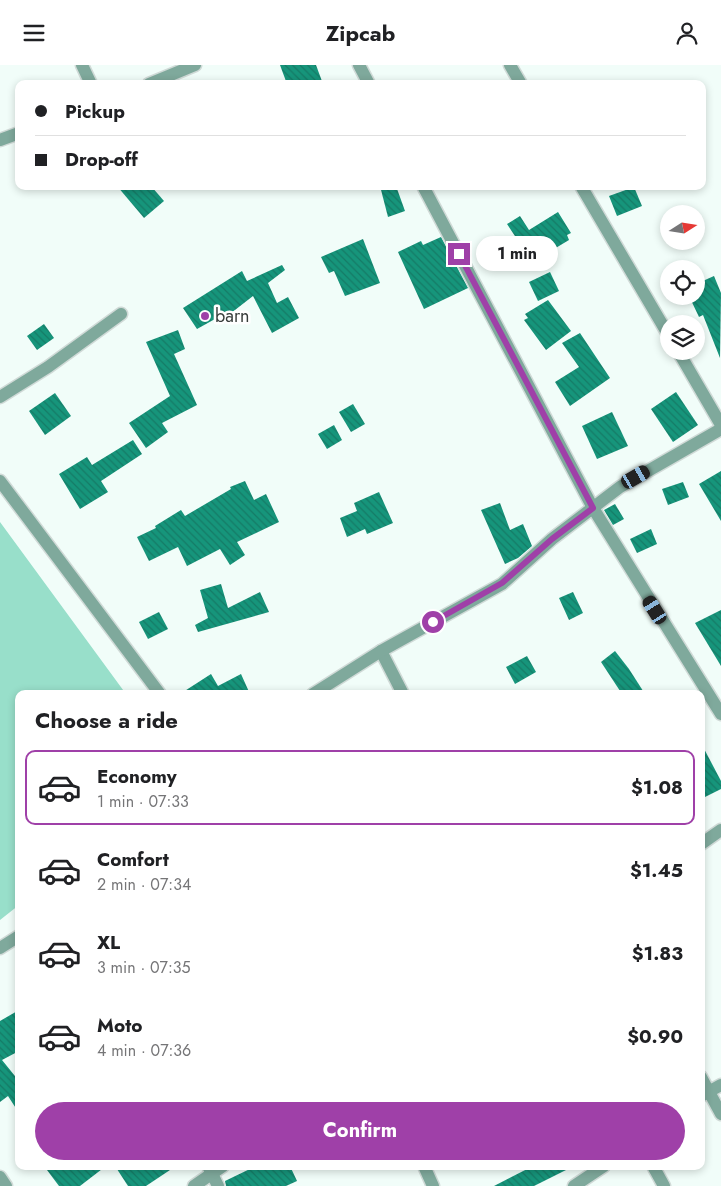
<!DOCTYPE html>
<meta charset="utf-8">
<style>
body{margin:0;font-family:Jost,sans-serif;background:#f2f2f2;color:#202124;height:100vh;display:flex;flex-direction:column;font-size:19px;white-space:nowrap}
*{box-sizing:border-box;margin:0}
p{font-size:16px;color:#757577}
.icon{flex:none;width:28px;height:28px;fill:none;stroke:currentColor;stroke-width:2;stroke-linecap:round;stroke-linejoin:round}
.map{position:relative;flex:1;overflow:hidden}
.drawer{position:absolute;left:15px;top:625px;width:690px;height:480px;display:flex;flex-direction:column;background:#fff;border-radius:10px;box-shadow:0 2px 8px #0003}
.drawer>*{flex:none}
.banner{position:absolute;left:15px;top:15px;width:691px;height:110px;border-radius:10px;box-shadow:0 2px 8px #0003;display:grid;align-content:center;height:110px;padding:0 20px;background:#fff}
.needle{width:32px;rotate:78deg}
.tools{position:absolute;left:660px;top:140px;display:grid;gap:10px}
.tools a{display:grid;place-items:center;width:45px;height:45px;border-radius:50%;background:#fff;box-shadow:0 2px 8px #0003;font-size:25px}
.end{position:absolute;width:22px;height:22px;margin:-11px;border:6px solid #9f40a8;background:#fff;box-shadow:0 0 0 2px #fff}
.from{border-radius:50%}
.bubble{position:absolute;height:35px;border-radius:18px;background:#fff;box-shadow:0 2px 8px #0003;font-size:16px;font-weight:700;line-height:35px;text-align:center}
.car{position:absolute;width:15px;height:30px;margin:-15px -8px;border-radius:6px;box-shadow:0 0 4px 1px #0007;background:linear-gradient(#222 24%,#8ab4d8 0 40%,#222 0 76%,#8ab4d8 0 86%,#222 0)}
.banner b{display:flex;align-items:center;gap:18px;height:48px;font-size:19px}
.banner b+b{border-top:1px solid #e0e0e0}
.banner i{width:12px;height:12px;background:#202124}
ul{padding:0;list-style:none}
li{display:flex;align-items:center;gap:15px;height:75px;margin:0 10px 8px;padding:0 10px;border:2px solid transparent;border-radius:10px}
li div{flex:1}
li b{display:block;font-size:19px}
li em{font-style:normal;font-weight:700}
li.current{border-color:#9f40a8}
li>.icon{width:45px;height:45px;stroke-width:1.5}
h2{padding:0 20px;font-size:22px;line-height:60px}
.cta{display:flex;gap:10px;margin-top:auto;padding:10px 20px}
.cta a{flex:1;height:58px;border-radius:30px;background:#9f40a8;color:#fff;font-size:20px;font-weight:700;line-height:58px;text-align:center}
header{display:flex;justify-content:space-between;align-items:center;height:65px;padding:0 20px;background:#fff;font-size:22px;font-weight:700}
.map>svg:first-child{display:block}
.green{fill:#98dfca}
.building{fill:url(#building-back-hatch)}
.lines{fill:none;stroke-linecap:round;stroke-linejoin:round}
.minor-casing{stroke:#d0dad7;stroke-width:15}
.minor{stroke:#7fa99c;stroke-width:12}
.route{stroke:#9f40a8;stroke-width:6}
.poi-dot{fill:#9f40a8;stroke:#fff;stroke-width:2}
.labels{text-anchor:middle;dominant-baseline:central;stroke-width:5;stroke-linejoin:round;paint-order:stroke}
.poi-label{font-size:18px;fill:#373c3a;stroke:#fff;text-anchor:start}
</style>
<header><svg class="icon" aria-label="menu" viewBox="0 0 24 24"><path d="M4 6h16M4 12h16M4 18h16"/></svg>Zipcab<svg class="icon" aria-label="person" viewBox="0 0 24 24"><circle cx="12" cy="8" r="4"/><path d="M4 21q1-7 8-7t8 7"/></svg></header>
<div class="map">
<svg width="721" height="1121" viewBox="0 0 721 1121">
<defs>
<pattern id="building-back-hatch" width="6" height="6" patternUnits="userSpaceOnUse" patternTransform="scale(1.25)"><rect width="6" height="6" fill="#16957b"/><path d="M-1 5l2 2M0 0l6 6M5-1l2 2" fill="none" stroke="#157b66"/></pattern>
</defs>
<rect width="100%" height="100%" fill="#f1fdf9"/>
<polygon class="green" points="0,457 126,629 19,629 19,840 0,855"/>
<g class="building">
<polygon points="280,0 316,0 323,19 287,19"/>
<polygon points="117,121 151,121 164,136 144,153"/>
<polygon points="380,121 396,121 405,146 388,152"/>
<polygon points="634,122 642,141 617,151 609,131"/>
<polygon points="558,147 571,168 567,170 569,175 544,190 548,195 536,203 507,159 520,151 529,165"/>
<polygon points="441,172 468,223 424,244 398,187 421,176 423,180"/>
<polygon points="363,174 380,218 345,231 334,206 329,208 321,192"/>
<polygon points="282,200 285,205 268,218 277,238 288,232 299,253 272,268 253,231 226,252 224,249 197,264 183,243 242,206 247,216"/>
<polygon points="550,207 559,226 538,236 529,217"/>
<polygon points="714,211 721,228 720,293 703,250 699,252 689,231 696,231 696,219"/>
<polygon points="548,235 571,266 546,285 524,255 528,253 525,249"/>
<polygon points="44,259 54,273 37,285 27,271"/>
<polygon points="178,265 185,284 174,289 197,340 162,358 168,367 146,383 129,358 170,331 146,277"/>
<polygon points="580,268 610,313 570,341 555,317 579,302 562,278"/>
<polygon points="676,327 698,360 673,377 651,344"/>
<polygon points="55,328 71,351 45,370 29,346"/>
<polygon points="353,339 365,359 351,367 339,347"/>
<polygon points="612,347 628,381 597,394 582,361"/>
<polygon points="334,360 342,375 327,384 318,369"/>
<polygon points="133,375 142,389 101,416 108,427 80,444 59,409 87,392 92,400"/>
<polygon points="721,406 721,456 699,419"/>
<polygon points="245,416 254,435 266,429 279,457 237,477 245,490 230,500 220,484 187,501 178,482 149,496 137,472 156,463 155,461 181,445 185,451 231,424 230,422"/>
<polygon points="683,417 689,432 668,440 662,424"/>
<polygon points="379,427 393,458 367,469 365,464 347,472 340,453 357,446 354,438"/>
<polygon points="500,438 510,465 523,459 532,481 518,493 505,499 481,445"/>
<polygon points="615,439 624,454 613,460 604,445"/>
<polygon points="651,464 657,479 637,488 630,474"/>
<polygon points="221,519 228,543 260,527 269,547 198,567 195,560 208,553 200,525"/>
<polygon points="573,527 583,548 569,555 559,533"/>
<polygon points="721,545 721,601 695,558"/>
<polygon points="159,547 168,564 148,574 139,557"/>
<polygon points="615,586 629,604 645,629 622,629 601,597"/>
<polygon points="527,591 536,607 515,619 506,602"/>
<polygon points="211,609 218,621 241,609 250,629 180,629"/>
<polygon points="701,678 721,716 721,724 701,734"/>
<polygon points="19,945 19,986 2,995 19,1016 19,1048 8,1031 0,1037 0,956"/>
<polygon points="44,1101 106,1101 80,1121 59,1121"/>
<polygon points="115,1101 176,1101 146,1121 128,1121"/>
<polygon points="256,1101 290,1101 297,1116 286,1121 226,1121 225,1116"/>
<polygon points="533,1101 574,1101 534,1121 494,1121"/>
</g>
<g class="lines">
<g class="minor-casing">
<g id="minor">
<polyline points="82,0 91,19"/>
<polyline points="359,0 369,19"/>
<polyline points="510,0 521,19"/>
<polyline points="149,19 195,0"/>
<polyline points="0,75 19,68"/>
<polyline points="423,121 593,443 721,649"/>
<polyline points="581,121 669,271"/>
<polyline points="678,286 721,360"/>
<polyline points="0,332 48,302 121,249"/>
<polyline points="0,416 160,629"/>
<polyline points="381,586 403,629"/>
<polyline points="313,629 381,586 502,519 552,474 620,422 721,364"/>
<polyline points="701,779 721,765"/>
<polyline points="0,883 19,871"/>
<polyline points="701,1012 721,1049"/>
<polyline points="701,1031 721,1020"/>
<polyline points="208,1101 218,1121"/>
<polyline points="424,1101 433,1121"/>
<polyline points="653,1101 664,1121"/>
<polyline points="0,1112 6,1121"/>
<polyline points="194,1121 223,1101"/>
<polyline points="574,1121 604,1101"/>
</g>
</g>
<use href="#minor" class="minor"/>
</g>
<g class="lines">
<polyline class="route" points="433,557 502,518 552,474 593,443 459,189"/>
</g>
<circle class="poi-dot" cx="205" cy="251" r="5"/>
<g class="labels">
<g class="poi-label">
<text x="215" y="251">barn</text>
</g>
</g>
</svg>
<div class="tools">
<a><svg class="needle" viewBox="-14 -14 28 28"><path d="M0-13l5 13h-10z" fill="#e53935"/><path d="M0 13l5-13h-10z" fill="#757577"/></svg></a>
<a><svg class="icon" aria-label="locate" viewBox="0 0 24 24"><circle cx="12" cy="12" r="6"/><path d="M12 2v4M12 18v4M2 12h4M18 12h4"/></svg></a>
<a><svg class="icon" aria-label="layers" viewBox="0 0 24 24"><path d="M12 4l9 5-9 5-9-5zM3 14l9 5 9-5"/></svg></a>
</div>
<i class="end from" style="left:433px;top:557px"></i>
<i class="end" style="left:459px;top:189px"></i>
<div class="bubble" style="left:476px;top:171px;width:82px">1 min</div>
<i class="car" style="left:636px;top:412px;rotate:60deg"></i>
<i class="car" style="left:655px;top:545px;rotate:328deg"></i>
<div class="banner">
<b><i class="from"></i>Pickup</b>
<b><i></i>Drop-off</b>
</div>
<section class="drawer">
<h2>Choose a ride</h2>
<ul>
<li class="current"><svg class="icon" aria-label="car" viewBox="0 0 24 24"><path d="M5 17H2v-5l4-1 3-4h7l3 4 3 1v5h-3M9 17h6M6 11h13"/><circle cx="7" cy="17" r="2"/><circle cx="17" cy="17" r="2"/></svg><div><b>Economy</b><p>1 min · 07:33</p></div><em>$1.08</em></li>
<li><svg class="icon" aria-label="car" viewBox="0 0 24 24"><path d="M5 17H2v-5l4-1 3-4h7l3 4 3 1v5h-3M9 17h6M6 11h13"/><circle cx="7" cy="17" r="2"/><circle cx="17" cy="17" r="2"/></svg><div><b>Comfort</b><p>2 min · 07:34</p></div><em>$1.45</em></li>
<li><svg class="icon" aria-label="car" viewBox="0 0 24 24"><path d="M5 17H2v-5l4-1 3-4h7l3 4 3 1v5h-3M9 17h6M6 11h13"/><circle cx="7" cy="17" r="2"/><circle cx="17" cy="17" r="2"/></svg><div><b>XL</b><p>3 min · 07:35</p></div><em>$1.83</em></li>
<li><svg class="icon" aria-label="car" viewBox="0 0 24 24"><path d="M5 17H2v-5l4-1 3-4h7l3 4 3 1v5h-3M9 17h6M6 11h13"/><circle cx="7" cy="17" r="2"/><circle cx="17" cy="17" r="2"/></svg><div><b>Moto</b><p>4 min · 07:36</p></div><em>$0.90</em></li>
</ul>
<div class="cta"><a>Confirm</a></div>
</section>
</div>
